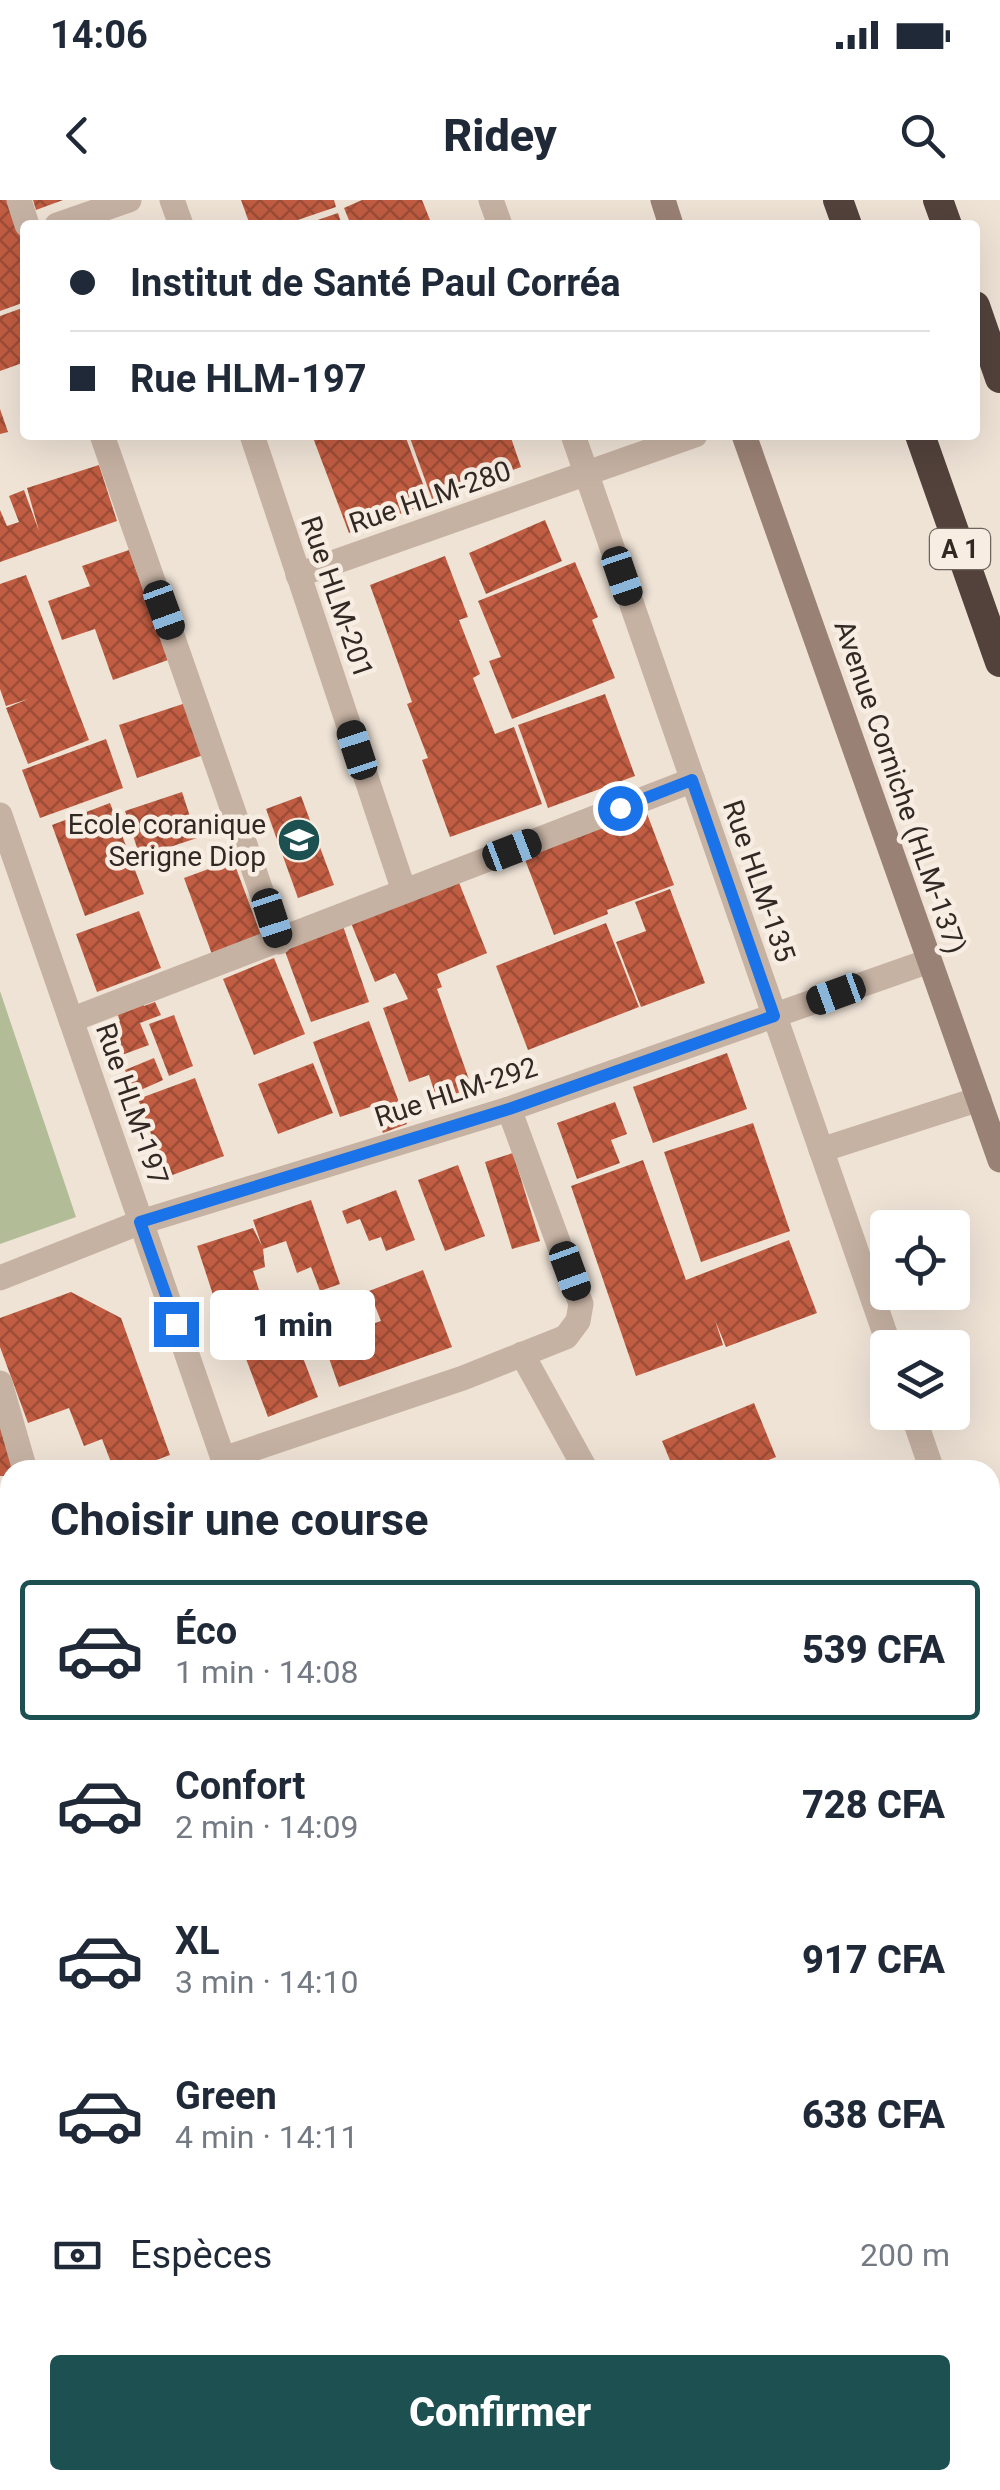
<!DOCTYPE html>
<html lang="fr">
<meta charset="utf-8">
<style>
body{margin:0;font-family:Roboto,sans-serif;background:#f6f6f7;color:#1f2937;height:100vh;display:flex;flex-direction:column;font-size:38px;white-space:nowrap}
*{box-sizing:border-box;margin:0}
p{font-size:32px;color:#747a83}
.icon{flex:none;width:55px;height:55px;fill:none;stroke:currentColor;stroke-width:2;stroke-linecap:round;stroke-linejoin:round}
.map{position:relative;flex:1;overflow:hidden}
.sheet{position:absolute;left:0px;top:1260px;width:1000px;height:1030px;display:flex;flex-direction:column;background:#fff;border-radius:30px 30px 0 0;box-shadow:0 10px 40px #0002}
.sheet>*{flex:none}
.banner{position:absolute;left:20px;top:20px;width:960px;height:220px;border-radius:10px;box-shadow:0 10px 40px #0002;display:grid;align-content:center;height:220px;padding:0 50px;background:#fff}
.fabs{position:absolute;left:870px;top:1010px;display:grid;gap:20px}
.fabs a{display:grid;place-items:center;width:100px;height:100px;border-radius:10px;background:#fff;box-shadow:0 10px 40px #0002;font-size:50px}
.end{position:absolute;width:45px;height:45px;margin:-22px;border:12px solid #1a73e8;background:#fff;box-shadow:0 0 0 5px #fff}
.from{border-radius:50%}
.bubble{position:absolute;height:70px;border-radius:10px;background:#fff;box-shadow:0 10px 40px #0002;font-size:32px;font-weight:800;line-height:70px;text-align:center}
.car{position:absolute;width:30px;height:60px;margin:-30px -15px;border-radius:12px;box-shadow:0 0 8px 2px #0007;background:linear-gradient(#222 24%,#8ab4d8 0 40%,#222 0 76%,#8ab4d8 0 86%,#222 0)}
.banner b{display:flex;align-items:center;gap:35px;height:95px;font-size:38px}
.banner b+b{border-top:2px solid #e0e1e3}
.banner i{width:25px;height:25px;background:#1f2937}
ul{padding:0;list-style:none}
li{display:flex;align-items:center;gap:30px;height:140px;margin:0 20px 15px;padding:0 30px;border:5px solid transparent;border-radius:10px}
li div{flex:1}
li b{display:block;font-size:38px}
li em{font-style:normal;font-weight:800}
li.active{border-color:#1d5051}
li>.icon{width:90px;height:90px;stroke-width:1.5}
h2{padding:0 50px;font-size:45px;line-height:120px}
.pay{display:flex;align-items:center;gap:25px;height:110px;padding:0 50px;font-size:38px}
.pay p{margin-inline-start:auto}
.action{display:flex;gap:20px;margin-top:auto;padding:20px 50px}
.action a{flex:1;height:115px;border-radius:10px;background:#1d5051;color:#fff;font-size:40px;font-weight:800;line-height:115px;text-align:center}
.status{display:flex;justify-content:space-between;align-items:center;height:70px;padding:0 50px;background:#fff;direction:ltr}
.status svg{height:28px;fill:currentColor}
header{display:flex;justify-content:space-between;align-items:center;height:130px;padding:0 50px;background:#fff;font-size:45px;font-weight:800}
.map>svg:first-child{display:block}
.park{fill:#b2bd98}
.building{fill:url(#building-cross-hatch)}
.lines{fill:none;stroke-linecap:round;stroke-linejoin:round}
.street{stroke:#c6b2a3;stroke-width:25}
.secondary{stroke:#9a8175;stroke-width:25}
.highway{stroke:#53423c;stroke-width:30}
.route{stroke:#1a73e8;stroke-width:12}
.labels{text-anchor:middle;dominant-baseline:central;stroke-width:9;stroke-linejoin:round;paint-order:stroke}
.shield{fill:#f8ede2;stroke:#6d645e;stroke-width:2.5}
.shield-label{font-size:25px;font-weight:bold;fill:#322925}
.street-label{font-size:28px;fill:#322925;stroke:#f8ede2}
.poi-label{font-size:28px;fill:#322925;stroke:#f8ede2;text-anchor:end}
</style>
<div class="status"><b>14:06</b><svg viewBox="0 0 49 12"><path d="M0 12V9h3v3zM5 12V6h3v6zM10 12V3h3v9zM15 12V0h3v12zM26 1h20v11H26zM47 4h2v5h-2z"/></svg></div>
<header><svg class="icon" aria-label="back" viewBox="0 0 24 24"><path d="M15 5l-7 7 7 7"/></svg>Ridey<svg class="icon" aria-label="search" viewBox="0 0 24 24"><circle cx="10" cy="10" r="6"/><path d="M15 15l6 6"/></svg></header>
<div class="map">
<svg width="1000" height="2290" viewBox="0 0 1000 2290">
<defs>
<pattern id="building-cross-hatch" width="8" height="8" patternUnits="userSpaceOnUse" patternTransform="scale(2.5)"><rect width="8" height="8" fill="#c15d42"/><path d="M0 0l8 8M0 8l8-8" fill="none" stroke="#9d4d37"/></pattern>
</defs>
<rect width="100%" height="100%" fill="#efe3d6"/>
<polygon class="park" points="0,791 76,1017 0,1044"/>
<g class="building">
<polygon points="0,0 9,0 25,48 25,102 0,111"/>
<polygon points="33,0 63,0 36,10"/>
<polygon points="241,0 334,0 336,7 283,25 250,25"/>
<polygon points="362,0 422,0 432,25 351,25 344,8"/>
<polygon points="338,13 342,25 306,25 306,24"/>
<polygon points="25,107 25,162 0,171 0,116"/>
<polygon points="0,209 8,232 0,234"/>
<polygon points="312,235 414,235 406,238 430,303 349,333"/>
<polygon points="419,235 510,235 521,267 432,299 410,238"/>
<polygon points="99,265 117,321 0,362 0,310 7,326 19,322 9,296 24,290 39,331 27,288"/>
<polygon points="545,320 562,361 486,394 469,353"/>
<polygon points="129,350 168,460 113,480 95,429 62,440 48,401 90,386 82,366"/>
<polygon points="445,356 468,417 459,420 480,474 473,478 495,534 514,527 542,604 450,637 422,560 428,558 407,504 412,502 370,385"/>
<polygon points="575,362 598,417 592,420 615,478 512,519 489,461 501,457 478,401"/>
<polygon points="26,375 89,540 28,564 6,508 28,499 6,506 0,489 0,384"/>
<polygon points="605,494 635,576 548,608 518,525"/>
<polygon points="195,500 212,552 137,578 119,525"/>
<polygon points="106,539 123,588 40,618 22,570"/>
<polygon points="182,592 197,638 140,657 125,611"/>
<polygon points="301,596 334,685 298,698 266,609"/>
<polygon points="110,603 144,694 85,716 52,625"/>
<polygon points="646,611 674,685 607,710 608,714 554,735 524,657"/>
<polygon points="233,660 262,738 213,757 184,678"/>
<polygon points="456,675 487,753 437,774 442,787 437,789 472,888 437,900 429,875 409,882 383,808 408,799 397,776 395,773 375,782 349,718"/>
<polygon points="670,689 705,783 641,807 616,742 646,731 635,702"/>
<polygon points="139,711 161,768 97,792 76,734"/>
<polygon points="342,723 369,802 311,822 283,746"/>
<polygon points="606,723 639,807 528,850 496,766"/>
<polygon points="274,758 305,834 254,855 223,779"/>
<polygon points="141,799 144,806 155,802 161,815 140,823 149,845 119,856 107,827 120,821 116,810"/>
<polygon points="174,815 193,866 169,876 149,824"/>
<polygon points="369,821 407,924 383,933 373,906 340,917 313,842"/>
<polygon points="727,853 747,909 653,943 633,887"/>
<polygon points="154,858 163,880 134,893 125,870"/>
<polygon points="313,863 333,913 278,934 258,884"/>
<polygon points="195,878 224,956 167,977 138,899"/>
<polygon points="615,902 627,934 611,940 620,963 577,979 557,923"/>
<polygon points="753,923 790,1031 701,1062 664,952"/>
<polygon points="513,953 540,1041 512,1049 485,962"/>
<polygon points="643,960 686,1080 789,1040 817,1113 726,1147 715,1120 723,1145 636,1176 571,986"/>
<polygon points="458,965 485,1036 445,1051 418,980"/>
<polygon points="396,990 415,1040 386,1051 381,1037 369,1041 360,1019 347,1024 342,1011"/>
<polygon points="311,1000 340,1084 320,1091 311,1067 297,1073 286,1041 263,1049 265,1067 253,1071 261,1096 218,1110 197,1046 253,1028 262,1046 253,1020"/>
<polygon points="423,1070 452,1147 339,1187 323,1141 381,1121 369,1091"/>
<polygon points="71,1092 121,1118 170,1255 129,1270 114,1270 102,1239 84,1246 69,1208 28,1223 0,1147 0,1118"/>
<polygon points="287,1116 318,1197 268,1217 237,1135"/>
<polygon points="754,1203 776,1257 744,1270 674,1270 662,1241"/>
<polygon points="0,1224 16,1270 10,1270 10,1276 0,1276"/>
<polygon points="10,1467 10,1508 0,1512 0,1470"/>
<polygon points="10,1525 10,1645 0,1649 0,1529"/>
<polygon points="999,1552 1000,1601 993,1604 990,1556"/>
<polygon points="999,1607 1000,1677 990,1681 990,1611"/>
<polygon points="1000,1697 1000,1750 990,1753 990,1701"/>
<polygon points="1000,1843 1000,1906 994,1908 990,1896 990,1847"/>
<polygon points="6,1846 10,1856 10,1954 0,1958 0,1849"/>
<polygon points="340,2280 503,2280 507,2290 344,2290"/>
<polygon points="615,2280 687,2280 690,2290 618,2290"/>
<polygon points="766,2280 776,2280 780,2290 739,2290"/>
</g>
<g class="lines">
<g class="street">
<polyline points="19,0 27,25"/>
<polyline points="172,0 181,25"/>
<polyline points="491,0 500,25"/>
<polyline points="57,25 129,0"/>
<polyline points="102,235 279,742"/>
<polyline points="252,235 404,691"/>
<polyline points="573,235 890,1148"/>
<polyline points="298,375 695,235"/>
<polyline points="0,615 227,1270"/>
<polyline points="71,820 693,580"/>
<polyline points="821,950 979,899"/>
<polyline points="0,1078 141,1022 509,909 929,761"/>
<polyline points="522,1154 586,1270"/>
<polyline points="0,1183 25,1270"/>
<polyline points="912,1212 932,1270"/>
<polyline points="223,1259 463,1178 566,1137 578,1121 581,1104 509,909"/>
<polyline points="990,1437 1000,1466"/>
<polyline points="0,1693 10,1690"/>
<polyline points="0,2036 10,2064"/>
<polyline points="990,2060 1000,2056"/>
<polyline points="288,2280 292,2290"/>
<polyline points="981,2280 985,2290"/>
<polyline points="182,2290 210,2280"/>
</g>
<g class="secondary">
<polyline points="663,0 671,25"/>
<polyline points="744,235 1000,960"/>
<polyline points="990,1806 1000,1803"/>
<polyline points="0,2151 10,2147"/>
<polyline points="574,2280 578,2290"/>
</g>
<g class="highway">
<polyline points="838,0 847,25"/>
<polyline points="938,0 947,25"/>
<polyline points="975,106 1000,178"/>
<polyline points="920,235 1000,462"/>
</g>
</g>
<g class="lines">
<polyline class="route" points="176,1124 140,1022 509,909 774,816 692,580 620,608"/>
</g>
<defs>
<g id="school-disc" transform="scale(2.25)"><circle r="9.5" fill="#1d5051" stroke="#f8ede2"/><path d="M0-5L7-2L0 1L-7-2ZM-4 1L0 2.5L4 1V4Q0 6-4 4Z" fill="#fff"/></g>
</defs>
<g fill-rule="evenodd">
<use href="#school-disc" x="299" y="640"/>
</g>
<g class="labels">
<rect class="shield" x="930" y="329" width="60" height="40" rx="8"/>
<g class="shield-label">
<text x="960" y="349">A 1</text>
</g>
<g class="street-label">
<text transform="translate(430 297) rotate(-19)">Rue HLM-280</text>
<text transform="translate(337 397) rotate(71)">Rue HLM-201</text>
<text transform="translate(900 587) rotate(71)">Avenue Corniche (HLM-137)</text>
<text transform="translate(759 681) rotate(71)">Rue HLM-135</text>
<text transform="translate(456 892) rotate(-18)">Rue HLM-292</text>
<text transform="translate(132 904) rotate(71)">Rue HLM-197</text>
</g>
<g class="poi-label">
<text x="266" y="624">Ecole coranique<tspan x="266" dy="32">Serigne Diop</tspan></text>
</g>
</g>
</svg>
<div class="fabs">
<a><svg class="icon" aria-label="locate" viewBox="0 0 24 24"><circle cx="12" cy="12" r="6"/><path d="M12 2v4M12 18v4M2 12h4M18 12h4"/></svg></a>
<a><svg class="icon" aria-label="layers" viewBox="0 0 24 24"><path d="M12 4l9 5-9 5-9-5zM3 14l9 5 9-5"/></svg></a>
</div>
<i class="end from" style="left:620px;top:608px"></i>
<i class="end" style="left:176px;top:1124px"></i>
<div class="bubble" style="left:210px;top:1090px;width:165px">1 min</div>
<i class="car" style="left:622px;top:376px;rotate:161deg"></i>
<i class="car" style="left:164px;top:410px;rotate:160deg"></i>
<i class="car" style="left:357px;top:550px;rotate:342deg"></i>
<i class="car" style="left:512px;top:650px;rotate:69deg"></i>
<i class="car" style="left:272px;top:718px;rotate:162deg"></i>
<i class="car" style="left:836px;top:794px;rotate:250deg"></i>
<i class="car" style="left:570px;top:1071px;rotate:160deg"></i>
<div class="banner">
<b><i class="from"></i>Institut de Santé Paul Corréa</b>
<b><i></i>Rue HLM-197</b>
</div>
<section class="sheet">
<h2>Choisir une course</h2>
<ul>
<li class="active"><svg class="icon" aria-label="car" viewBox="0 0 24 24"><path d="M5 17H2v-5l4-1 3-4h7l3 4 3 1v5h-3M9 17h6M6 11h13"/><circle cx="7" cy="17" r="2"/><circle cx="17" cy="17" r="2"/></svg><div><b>Éco</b><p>1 min · 14:08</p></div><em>539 CFA</em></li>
<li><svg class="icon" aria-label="car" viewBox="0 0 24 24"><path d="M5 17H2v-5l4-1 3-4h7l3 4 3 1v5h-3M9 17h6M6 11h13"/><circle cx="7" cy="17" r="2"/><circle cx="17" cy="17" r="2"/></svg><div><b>Confort</b><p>2 min · 14:09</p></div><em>728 CFA</em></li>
<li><svg class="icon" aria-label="car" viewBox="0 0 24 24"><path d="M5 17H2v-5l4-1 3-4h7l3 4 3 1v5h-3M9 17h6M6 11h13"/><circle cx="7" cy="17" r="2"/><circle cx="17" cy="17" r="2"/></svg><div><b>XL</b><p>3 min · 14:10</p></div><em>917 CFA</em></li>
<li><svg class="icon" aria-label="car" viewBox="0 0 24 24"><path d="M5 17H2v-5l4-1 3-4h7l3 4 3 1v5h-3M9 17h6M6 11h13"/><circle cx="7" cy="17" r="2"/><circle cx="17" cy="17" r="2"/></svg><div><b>Green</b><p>4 min · 14:11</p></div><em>638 CFA</em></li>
</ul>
<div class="pay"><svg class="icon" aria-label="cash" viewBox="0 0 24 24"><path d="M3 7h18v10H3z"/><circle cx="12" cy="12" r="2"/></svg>Espèces<p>200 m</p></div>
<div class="action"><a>Confirmer</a></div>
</section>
</div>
